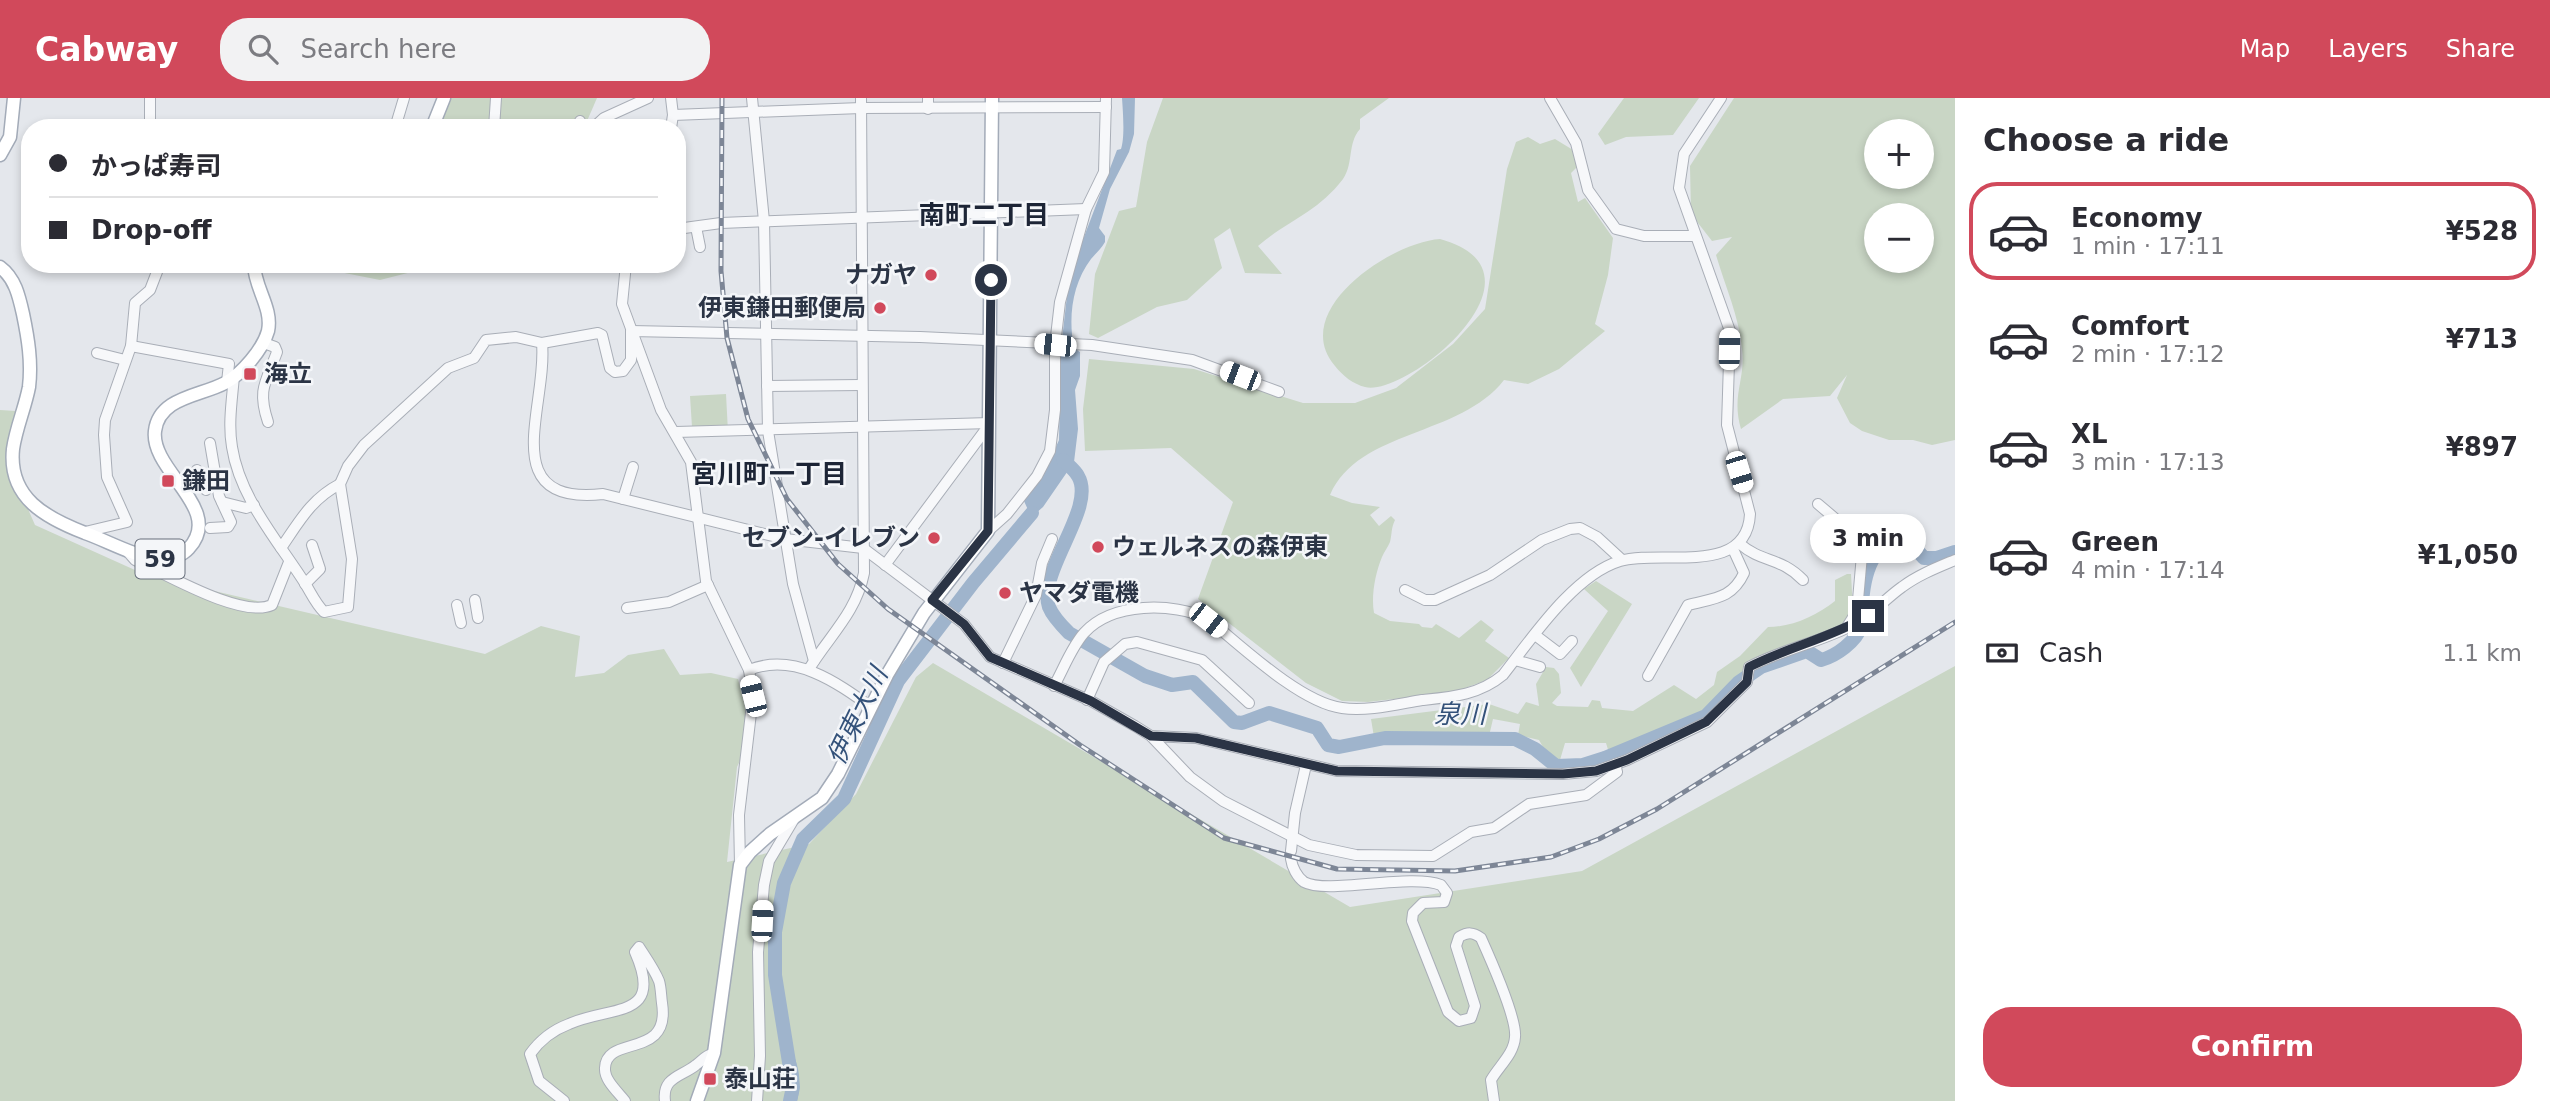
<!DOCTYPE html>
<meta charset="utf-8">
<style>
body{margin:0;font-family:"DejaVu Sans","Noto Sans JP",sans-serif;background:#f2f2f3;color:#2b2b33;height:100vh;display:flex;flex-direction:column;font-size:26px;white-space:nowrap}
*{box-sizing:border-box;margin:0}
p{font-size:23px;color:#7c7c81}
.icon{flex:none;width:38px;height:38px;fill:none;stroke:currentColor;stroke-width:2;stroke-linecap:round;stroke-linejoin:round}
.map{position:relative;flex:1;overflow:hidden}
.sheet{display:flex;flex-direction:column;background:#fff;width:595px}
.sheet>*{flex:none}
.banner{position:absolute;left:21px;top:21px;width:665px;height:154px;border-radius:28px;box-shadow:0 4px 10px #0003;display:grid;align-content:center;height:154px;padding:0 28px;background:#fff}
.tools{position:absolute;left:1864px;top:21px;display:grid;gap:14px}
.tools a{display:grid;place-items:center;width:70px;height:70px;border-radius:50%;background:#fff;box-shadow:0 4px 10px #0003;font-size:35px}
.end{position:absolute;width:32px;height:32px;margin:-16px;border:9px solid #2b3445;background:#fff;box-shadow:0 0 0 4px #fff}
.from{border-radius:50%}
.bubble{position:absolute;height:49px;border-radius:24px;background:#fff;box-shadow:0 4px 10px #0003;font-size:23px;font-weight:700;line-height:49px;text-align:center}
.car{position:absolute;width:21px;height:42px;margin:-21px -10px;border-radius:9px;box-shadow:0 0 5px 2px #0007;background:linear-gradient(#fff 24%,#345 0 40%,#fff 0 76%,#345 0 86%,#fff 0)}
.banner b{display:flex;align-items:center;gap:24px;height:66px;font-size:26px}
.banner b+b{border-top:2px solid #e1e1e2}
.banner i{width:18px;height:18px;background:#2b2b33}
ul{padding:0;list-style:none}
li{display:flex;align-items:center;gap:21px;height:98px;margin:0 14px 10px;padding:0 14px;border:4px solid transparent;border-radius:28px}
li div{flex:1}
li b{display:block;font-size:26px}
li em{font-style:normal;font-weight:700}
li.active{border-color:#d1495b}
li>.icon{width:63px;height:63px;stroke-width:1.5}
h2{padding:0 28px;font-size:32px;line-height:84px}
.pay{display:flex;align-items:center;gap:18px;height:77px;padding:0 28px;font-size:26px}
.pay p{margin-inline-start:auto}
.primary-button{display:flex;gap:14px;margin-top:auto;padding:14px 28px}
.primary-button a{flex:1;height:80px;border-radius:28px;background:#d1495b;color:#fff;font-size:28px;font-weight:700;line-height:80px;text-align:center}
header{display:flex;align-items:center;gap:42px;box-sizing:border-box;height:98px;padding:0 35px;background:#d1495b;color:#fff}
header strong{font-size:33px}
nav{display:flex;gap:38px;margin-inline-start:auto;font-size:24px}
.search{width:490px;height:63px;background:#f2f2f3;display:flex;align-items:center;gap:18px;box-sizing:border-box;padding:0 24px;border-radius:28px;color:#7c7c81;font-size:26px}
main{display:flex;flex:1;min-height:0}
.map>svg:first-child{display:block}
.green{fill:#c9d6c5;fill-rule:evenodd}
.water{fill:#9fb4cc}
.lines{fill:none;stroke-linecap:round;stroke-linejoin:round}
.river{stroke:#9fb4cc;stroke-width:14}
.minor-casing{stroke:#a9aeb7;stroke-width:12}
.major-casing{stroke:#a3abb8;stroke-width:15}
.minor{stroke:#f7f8fa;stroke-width:10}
.major{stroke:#fff;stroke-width:12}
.rail-casing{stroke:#7d8696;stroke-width:5}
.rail{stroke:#f4f6f9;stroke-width:2.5;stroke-dasharray:8;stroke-linecap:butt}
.route{stroke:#2b3445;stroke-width:9}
.poi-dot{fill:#d1495b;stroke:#f4f6f9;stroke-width:2.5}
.labels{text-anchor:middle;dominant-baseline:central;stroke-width:5;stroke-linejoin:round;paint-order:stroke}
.shield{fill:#f4f6f9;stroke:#676e7b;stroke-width:2}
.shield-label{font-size:23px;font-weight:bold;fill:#2b3445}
.poi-label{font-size:24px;font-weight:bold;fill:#2b3445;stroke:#f4f6f9;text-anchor:start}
.neighbourhood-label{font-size:26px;font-weight:bold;fill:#1d2536;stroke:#f4f6f9}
.water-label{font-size:26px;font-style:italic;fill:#34527a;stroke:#f4f6f9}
</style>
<header>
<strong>Cabway</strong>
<div class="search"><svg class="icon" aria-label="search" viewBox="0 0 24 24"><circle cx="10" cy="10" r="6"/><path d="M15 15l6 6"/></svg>Search here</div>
<nav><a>Map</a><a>Layers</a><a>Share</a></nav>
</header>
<main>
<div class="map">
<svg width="1955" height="1003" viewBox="0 0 1955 1003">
<rect width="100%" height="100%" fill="#e4e7ec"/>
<g class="green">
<polygon points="447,0 597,0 584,30 439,30"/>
<path d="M1163,0h226l-29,21v10c-13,15 -6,34 -17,50 -26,34 -55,41 -85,67l24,28 -37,-1 -15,-45 -16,11 8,29 -35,32 -30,7 -59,31 -9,-4 6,-60 24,-63 17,-4 11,-65z"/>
<polygon points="1624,0 1699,0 1673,37 1626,39 1605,47 1598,36"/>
<path d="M1734,0h221v342l-23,5 -19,-5h-24l-27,-9 -12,-8 -13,-25 10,-23 -17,21 -47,3 -42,30c-10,-34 5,-50 1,-80 -3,-33 -17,-63 -26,-94l16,-18 -20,4 -21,-27 -1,-48zM1876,33h46v46h-46zM1876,117h46v46h-46z"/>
<path d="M1528,39l12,7 15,-5 18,11 4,17 -6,6 7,29 7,-4 28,40 -5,37 -13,49 10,7 -46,38 -31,15 -24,-4c-44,57 -145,49 -174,115l22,8 28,4 -10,8 9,11 12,-10 4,4c-4,8 -3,14 -5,22 -2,5 -6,10 -8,15 -7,17 -11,39 -8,56l16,8 29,3 3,3 10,1 4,-4 23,14 22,-18 13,10 -9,11 24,17 -22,22 -33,12 -86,10 -26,-1 -36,-18 -108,-84 35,-97 -62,-54 -86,3 -2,-42 6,-50 105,10 109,34h52l41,-15 57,-44 32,-35 22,-140 9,-27z"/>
<path d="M1440,141c120,33 -34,159 -75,148 -12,-3 -22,-11 -30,-21 -47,-55 56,-124 105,-127z"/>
<polygon points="299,166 443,166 380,182"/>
<polygon points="726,296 728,334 699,336 698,328 692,329 690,298"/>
<polygon points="0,312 16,313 6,361 35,427 146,477 485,556 541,528 580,538 575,579 604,575 628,557 664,551 680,577 711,575 738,581 748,621 744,654 737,669 727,764 809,746 856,696 916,579 933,565 1350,809 1582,773 1955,568 1955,1003 0,1003"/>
<path d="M1847,476h4l2,36 -3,9 -11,9 -65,22 -23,12 -47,52 -86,36 -9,3 -3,-10h-41l-5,17 -13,-6 -8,-14 -21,-5 2,-11 -27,-5 -4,17 -115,1 -3,-18 118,-15 29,10 8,-12 13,4 -3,-22 10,-17 8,1 5,6 2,19 -9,10 5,3 31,1 4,-7 8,1 2,7 31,3 41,-26 22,14 18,-14 3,-13 23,-16 28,-29c24,0 48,-11 67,-26v-21z"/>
<polygon points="1596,483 1632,506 1581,589 1570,570 1608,513 1584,491"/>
</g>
<g class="water">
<path d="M1122,0h13l-1,36 -5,18 -19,37 -11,39 6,8v6c-4,7 -9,11 -14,17 -19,25 -23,59 -17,89l6,4v24l-5,14 3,39 -4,33 -31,45 -30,26 16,-21 -5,-11 19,-25 16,-36 2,-92 6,-52 12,-46 38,-100 4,-1c4,-12 2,-37 1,-51z"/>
<path d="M781,936c15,19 23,43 16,67h-12l6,-40z"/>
</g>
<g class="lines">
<g class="river">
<path d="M1063,362c5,5 12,10 15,16 19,32 -41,95 -29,131 4,10 13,19 20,26l76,43 27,9 21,-3 41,40 8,1 27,-10 48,15 11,17 11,2 46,-9 130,1 20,10 21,17 27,-1 22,-7 101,-42 33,-34 22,-15 46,-16 14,9c15,-4 35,-18 41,-35 2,-6 0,-15 0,-22 2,-28 11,-65 45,-64l17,19h13l18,-6"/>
<polyline points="790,1003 793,989 775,877 775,834 784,785 803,741 844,701 898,583 973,485 1032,415"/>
</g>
<g class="minor-casing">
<g id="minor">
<polyline points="150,0 150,30"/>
<polyline points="671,0 673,17 671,30"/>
<polyline points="752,0 764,123 768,333 793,486 814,563"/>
<polyline points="928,0 928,11"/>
<polyline points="1550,0 1576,45 1588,92 1616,131 1644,138 1695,138"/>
<polyline points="673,17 861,10 1106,9"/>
<polyline points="395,30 404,0"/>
<polyline points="494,30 496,0"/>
<polyline points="579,30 580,23"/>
<polyline points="593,30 604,20 648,0"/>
<polyline points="696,129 700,149"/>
<polyline points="677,131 721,125 1086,111"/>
<polyline points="626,166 622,206 661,312 691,364 706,483 749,572 753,598 739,717 740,767"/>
<path d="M264,245l11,4 2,5c-11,30 -20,37 -9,70"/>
<polyline points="542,245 598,235 602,237 610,270 615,274 623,273 631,262 631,233 920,239 1092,247 1192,262 1279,294"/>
<polyline points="131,248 229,266 227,284"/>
<polyline points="97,255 125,262"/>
<path d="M234,278c-2,24 -6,48 -2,71 8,52 47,95 74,138 6,10 10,19 18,27l24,-5 4,-48 -12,-75 8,-18 16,-21 84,-77 26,-10 12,-18 30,-3 26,6c6,63 -48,163 61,151l182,45 78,9 101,76 26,33 101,44 44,25 16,10 39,41 33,24 86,44 47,10 77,1 38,-24 23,-4 35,-24 57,-9 31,-23 -2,-8"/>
<polyline points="767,288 861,287"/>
<polyline points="676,334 990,325"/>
<polyline points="197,372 206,392"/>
<polyline points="178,386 200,380"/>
<polyline points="623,401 633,369"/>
<polyline points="222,404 246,410 254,407"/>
<polyline points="1818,406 1838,423 1862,457 1857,513 1847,529"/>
<polyline points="210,430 228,429 231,424 219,398 210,345"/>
<polyline points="988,433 1007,416 1037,378 1050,353 1055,312 1055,247 1060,204 1086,111 1104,74 1106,0"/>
<polyline points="85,434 127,424 107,379 104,337 105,322 131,248 135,205 150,192 160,166"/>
<path d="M1740,446c22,19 41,13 63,36"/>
<path d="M281,450c18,-26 30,-49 59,-64"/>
<path d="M128,454l7,8c31,14 107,59 137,45l17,-43"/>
<polyline points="885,467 989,327"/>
<polyline points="305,486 320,471 312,447"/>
<polyline points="1405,492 1425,502 1435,502 1490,477 1542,442 1570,431 1580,430 1597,439 1622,462"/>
<polyline points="475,502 478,520"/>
<polyline points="457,507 461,525"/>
<polyline points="627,510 669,504 708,487"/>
<polyline points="1535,537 1560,556 1572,543"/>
<polyline points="1515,562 1540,569"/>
<polyline points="1003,565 1036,497 1042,465 1052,441"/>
<path d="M809,571c21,-34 47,-56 55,-96l-3,-475"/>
<path d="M749,572c45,-18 87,12 122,37"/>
<path d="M1648,578l40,-71c26,-7 44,-6 56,-32l-11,-24"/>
<path d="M1054,588c10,-18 17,-38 30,-53 28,-31 89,-31 124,-14 33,27 93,84 134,89 24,4 56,-4 80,-8 30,-3 57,-5 81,-25 29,-37 71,-100 117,-114 42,-12 127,16 130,-47l-23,-89 3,-94 -51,-143 5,-34 37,-56"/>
<polyline points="1087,602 1104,564 1125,546 1137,544 1202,562 1249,605"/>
<path d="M1151,638l45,2 141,33 226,3 33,-3 31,-11 80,-38 40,-40 2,-15c34,-18 72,-25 106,-43 18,-10 30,-25 47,-37 16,-12 34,-19 53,-27"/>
<polyline points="1291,753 1295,715 1306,667"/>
<path d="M1291,761c1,8 6,18 13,23 23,13 106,-9 137,3l6,8 -3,9 -21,1 -10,10 -1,8 36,91 11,9 12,-3 4,-12 -19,-60 3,-9c9,-5 14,-5 22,1 9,20 36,80 34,99 -1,17 -16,29 -24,43l3,21"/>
<path d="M564,1003l-25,-20 -9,-27c10,-14 23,-24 39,-30 42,-19 96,-4 66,-72l4,-5c7,11 15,22 20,34 2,6 2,15 3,22 9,57 -56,31 -57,65 -1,12 13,24 20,33"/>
<path d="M665,1003c-3,-24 16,-24 31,-36 7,-5 8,-9 18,-12"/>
<polyline points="757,1003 760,958 758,854 764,787 769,763 794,721"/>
</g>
</g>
<g class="major-casing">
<g id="major">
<polyline points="432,30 444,0"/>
<polyline points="0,57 10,39 14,0"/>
<path d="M0,169c15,11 19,29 23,47 5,24 9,48 6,73 -4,21 -13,41 -16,62 -5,49 33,69 72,84 23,8 50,24 75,26 10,0 22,-3 29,-11 36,-39 -39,-77 -34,-117 4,-34 46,-35 70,-48 17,-9 38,-34 43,-52 5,-23 -14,-44 -14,-67"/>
<polyline points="697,1003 714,955 740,767 750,754 770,736 822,700 838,676 887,577 924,515 988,433 992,0"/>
</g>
</g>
<use href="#minor" class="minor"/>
<use href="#major" class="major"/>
<g class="rail-casing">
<polyline id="rail" points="722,0 721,173 727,240 748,321 787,401 838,466 888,511 1080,647 1224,740 1337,771 1455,773 1551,759 1599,741 1657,711 1955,524"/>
</g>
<use href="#rail" class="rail"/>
</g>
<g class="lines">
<path class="route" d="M991,182l-3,251 -56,69 32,24 26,33 101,44 60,35 45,2 141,33 226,3 33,-3 31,-11 79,-38 41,-40 2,-15c39,-20 81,-29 119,-51"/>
</g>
<g class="poi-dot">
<circle cx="931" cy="177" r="7"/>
<circle cx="880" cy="210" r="7"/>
<rect x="243" y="269" width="14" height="14" rx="3.5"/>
<rect x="161" y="376" width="14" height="14" rx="3.5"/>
<circle cx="934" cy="440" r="7"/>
<circle cx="1098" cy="449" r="7"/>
<circle cx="1005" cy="495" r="7"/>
<rect x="703" y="974" width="14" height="14" rx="3.5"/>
</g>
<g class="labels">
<rect class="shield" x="135.5" y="441.5" width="49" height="39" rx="5"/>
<g class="shield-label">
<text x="160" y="461">59</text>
</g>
<g class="poi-label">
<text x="917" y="177" text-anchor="end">ナガヤ</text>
<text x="866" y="210" text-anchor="end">伊東鎌田郵便局</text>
<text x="264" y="276">海立</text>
<text x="182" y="383">鎌田</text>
<text x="920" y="440" text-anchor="end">セブン-イレブン</text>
<text x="1112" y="449">ウェルネスの森伊東</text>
<text x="1019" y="495">ヤマダ電機</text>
<text x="724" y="981">泰山荘</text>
</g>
<g class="neighbourhood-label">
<text x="984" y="117">南町二丁目</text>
<text x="769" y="376">宮川町一丁目</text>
</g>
<g class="water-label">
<text x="1460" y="616">泉川</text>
<text transform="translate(857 618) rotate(-64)">伊東大川</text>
</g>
</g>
</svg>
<div class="tools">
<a>+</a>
<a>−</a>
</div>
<i class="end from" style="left:991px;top:182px"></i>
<i class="end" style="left:1868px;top:518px"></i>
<div class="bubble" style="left:1810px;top:416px;width:116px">3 min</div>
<i class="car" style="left:1055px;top:247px;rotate:276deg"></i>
<i class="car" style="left:1729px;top:251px;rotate:1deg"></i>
<i class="car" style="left:1240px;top:278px;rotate:291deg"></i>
<i class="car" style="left:1739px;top:374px;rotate:163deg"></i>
<i class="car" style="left:1208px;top:522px;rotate:128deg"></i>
<i class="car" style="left:753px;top:598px;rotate:346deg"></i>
<i class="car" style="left:762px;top:823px;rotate:3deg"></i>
<div class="banner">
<b><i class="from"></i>かっぱ寿司</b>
<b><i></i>Drop-off</b>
</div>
</div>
<section class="sheet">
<h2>Choose a ride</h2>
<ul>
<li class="active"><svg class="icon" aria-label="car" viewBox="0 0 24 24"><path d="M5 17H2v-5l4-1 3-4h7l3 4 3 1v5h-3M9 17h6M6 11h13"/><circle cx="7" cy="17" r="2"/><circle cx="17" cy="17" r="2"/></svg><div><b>Economy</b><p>1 min · 17:11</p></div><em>¥528</em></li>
<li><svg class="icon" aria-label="car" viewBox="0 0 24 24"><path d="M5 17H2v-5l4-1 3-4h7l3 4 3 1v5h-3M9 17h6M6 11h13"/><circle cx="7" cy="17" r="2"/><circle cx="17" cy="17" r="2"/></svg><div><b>Comfort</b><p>2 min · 17:12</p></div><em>¥713</em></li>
<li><svg class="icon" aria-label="car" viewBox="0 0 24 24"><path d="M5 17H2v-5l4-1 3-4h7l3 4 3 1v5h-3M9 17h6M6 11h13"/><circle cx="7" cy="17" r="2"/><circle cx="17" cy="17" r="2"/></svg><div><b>XL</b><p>3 min · 17:13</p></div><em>¥897</em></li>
<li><svg class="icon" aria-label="car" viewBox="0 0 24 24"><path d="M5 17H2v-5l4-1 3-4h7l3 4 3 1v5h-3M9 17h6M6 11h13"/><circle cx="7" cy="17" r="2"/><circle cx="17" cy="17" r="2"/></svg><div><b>Green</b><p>4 min · 17:14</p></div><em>¥1,050</em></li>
</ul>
<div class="pay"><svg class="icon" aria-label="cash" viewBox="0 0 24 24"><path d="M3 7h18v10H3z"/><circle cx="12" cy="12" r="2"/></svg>Cash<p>1.1 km</p></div>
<div class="primary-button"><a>Confirm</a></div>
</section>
</main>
